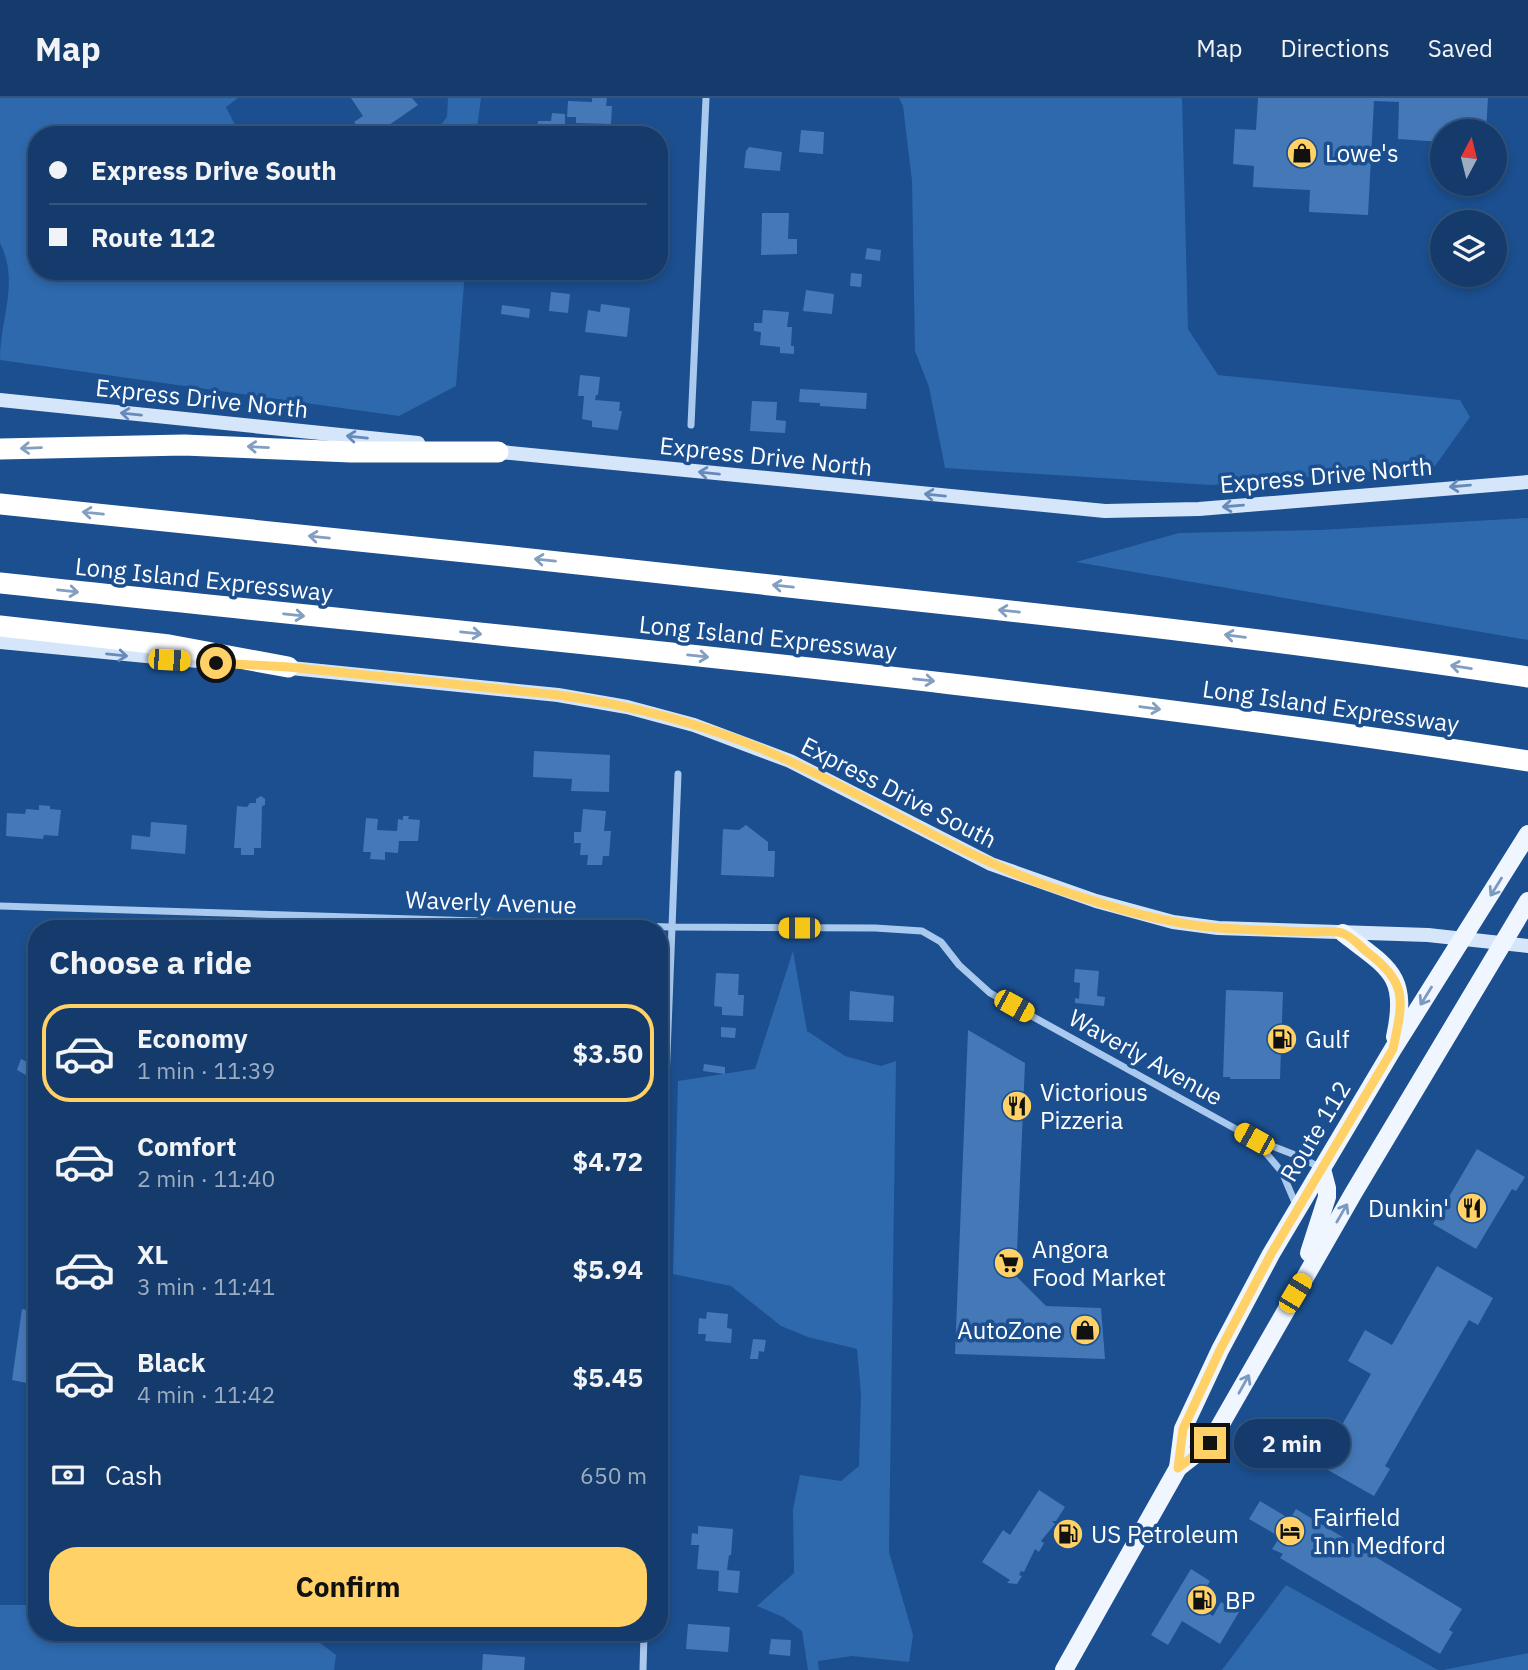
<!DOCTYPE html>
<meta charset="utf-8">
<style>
body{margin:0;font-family:"IBM Plex Sans",sans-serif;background:#214673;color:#f1f3f6;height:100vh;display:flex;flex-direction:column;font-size:26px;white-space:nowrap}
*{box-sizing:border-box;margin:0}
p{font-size:23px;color:#9dadc1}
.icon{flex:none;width:38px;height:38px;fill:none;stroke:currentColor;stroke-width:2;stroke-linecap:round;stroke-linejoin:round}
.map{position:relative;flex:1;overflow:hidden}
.details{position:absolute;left:28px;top:822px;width:640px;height:721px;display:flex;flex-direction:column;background:#143b6b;border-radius:28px;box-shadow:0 4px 10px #0003,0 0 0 2px #33557e}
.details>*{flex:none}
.guide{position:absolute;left:28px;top:28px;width:640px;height:154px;border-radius:28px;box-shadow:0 4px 10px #0003,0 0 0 2px #33557e;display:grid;align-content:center;height:154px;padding:0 21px;background:#143b6b}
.needle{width:46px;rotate:7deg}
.tools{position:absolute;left:1430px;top:21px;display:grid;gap:14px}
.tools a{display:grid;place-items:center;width:77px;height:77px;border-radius:50%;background:#143b6b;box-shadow:0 4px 10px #0003,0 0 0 2px #33557e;font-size:35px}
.end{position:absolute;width:32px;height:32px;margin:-16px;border:9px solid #ffd166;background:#111;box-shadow:0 0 0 4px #111}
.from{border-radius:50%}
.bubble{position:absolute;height:49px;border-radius:24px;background:#143b6b;box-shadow:0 4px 10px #0003,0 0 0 2px #33557e;font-size:23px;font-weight:700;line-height:49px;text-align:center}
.car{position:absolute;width:21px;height:42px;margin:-21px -10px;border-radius:9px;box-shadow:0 0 5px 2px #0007;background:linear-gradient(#f5c518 24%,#345 0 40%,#f5c518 0 76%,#345 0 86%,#f5c518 0)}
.guide b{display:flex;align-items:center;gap:24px;height:66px;font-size:26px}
.guide b+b{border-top:2px solid #33557e}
.guide i{width:18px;height:18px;background:#f1f3f6}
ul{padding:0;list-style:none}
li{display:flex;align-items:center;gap:21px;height:98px;margin:0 14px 10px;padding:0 7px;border:4px solid transparent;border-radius:28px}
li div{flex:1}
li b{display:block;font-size:26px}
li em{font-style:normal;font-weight:700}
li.on{border-color:#ffd166}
li>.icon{width:63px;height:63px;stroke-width:1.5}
h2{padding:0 21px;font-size:32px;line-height:84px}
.pay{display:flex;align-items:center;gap:18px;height:77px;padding:0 21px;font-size:26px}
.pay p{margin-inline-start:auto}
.button{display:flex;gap:14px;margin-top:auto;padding:14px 21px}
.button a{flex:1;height:80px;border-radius:28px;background:#ffd166;color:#111;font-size:28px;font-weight:700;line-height:80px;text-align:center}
header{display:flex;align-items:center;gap:42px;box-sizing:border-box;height:98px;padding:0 35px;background:#143b6b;border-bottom:2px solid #33557e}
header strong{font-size:33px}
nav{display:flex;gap:38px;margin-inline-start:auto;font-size:24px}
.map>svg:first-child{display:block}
.green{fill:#2e69ad}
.building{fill:#4478b7}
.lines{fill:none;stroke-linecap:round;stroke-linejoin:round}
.minor{stroke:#a9c9ee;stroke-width:7}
.secondary{stroke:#d6e6fa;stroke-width:14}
.primary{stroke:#f0f6ff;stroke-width:18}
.motorway{stroke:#fff;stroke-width:21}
.oneway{stroke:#668bba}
.oneway2{stroke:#829ec1}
.oneway3{stroke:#7b9ac1}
.route{stroke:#ffd166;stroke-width:9}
.labels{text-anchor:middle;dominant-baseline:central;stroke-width:7;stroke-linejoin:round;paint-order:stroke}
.poi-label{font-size:24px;fill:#fff;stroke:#1b4f8f;text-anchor:start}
.street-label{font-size:24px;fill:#fff;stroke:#1b4f8f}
</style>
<header>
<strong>Map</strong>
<nav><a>Map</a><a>Directions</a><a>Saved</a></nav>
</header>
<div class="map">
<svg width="1528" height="1572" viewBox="0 0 1528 1572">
<rect width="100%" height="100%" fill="#1b4f8f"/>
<g class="green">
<path d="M0,0h238l-12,9 14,28h-203v136h428l-9,115 -57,30 -399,-56c0,-43 20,-77 0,-117z"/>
<polygon points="448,0 481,0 476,37 433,37 447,19"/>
<polygon points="899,0 1182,0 1188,231 1218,277 1460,302 1470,319 1435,368 1211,387 945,370 929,289 915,253 912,83 903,8"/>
<polygon points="1528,420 1528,542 1076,464 1179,435 1320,432"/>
<polygon points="793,853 807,933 845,958 881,968 896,963 889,1454 913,1537 909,1564 852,1558 818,1563 819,1572 808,1572 802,1533 783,1519 757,1508 794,1475 793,1411 800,1377 841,1383 859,1368 861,1296 857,1251 808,1239 781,1228 731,1188 673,1176 678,983 755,971"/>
<polygon points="1286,1487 1438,1572 1222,1572"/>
<polygon points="0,1507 37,1507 37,1535 307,1535 336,1557 334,1572 0,1572"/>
<polygon points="1528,1555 1528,1572 1443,1572"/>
</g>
<g class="building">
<polygon points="351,0 412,0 418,7 376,36 370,26 360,32 354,24 363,18"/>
<polygon points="592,0 607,0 606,8 612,8 611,26 576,25 576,19 567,19 568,3 592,4"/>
<polygon points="1258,0 1488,0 1486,33 1442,33 1442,44 1398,41 1399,4 1374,3 1368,117 1309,114 1310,92 1253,89 1254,68 1233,66 1235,31 1256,32"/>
<polygon points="552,15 565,16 565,34 537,31 538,23 551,23"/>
<polygon points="801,32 824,34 823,56 799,54"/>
<polygon points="749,49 782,54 780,73 744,70 746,53"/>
<polygon points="762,115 789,115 788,141 797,141 797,156 761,157"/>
<polygon points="867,150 881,152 880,163 865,161"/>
<rect x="596" y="173" width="26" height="4"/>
<polygon points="851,175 862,176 861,189 850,188"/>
<polygon points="806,192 834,196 832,216 803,213"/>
<polygon points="551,194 570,196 568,215 549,213"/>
<polygon points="601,206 630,210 627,239 585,234 588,212 600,214"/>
<polygon points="502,207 530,211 529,220 501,216"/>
<polygon points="763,212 789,214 787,229 792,229 791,248 794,248 794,256 780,255 780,249 760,247 761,234 754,233 754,225 762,225"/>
<polygon points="580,277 600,279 598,297 596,297 595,302 620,304 619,313 622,313 618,332 592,329 592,323 582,321 584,298 578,298"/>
<polygon points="800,291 867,295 866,311 820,308 820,305 799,304"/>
<polygon points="752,303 777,304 776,322 786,323 785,335 750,333"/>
<polygon points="534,653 610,657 609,694 571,693 572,681 533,679"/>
<polygon points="261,698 265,701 265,707 262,708 261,750 254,750 254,757 241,757 241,750 234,750 237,708 247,709 250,705 256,705 256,701"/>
<polygon points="39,707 50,708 50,711 61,712 58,738 44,737 43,741 6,738 7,715 25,716 26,711 39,712"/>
<polygon points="583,711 606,713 604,733 611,733 609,758 603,758 602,767 587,767 588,757 580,757 581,745 574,745 574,734 581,734"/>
<polygon points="403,718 409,718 408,721 420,722 418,743 399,743 398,755 385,754 385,762 370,761 371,754 363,754 366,720 378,721 377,732 397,733 398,721 403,722"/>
<polygon points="151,724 187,727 185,756 131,751 132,737 150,739"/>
<polygon points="746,727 768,744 768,753 775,753 774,779 721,777 723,731 739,732"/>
<polygon points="33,863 37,863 37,909 30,908"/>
<polygon points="1075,871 1099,873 1097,898 1105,899 1104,908 1075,905 1075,900 1079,901 1080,885 1074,884"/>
<polygon points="716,875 739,876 738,897 744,897 743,918 722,917 722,909 714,908"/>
<polygon points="1226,892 1283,894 1280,981 1230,981 1230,979 1223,979"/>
<polygon points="850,893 894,898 893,924 849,922"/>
<polygon points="721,929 736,930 735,940 721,939"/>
<polygon points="968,932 1025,965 1016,1178 1046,1208 1101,1210 1105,1261 955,1256"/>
<polygon points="21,961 31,966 26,977 17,972"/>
<polygon points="704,966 725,969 725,976 703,973"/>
<polygon points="1477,1051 1525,1079 1516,1093 1512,1091 1476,1151 1433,1126"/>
<polygon points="1437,1168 1493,1200 1478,1227 1469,1222 1385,1368 1390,1371 1374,1398 1319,1367 1371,1276 1348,1263 1365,1232 1392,1247"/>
<polygon points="22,1211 37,1214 37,1287 12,1282"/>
<polygon points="707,1214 728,1216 727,1230 732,1231 731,1245 705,1243 706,1236 698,1236 699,1220 706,1221"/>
<polygon points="753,1241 766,1242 764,1254 759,1253 758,1261 750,1261"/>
<polygon points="1039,1392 1065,1409 1056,1423 1052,1423 1055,1426 1041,1443 1044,1445 1039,1454 1035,1451 1024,1474 1021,1473 1019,1477 1022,1478 1017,1486 1007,1485 1010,1482 982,1464 1003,1432 1010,1437"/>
<polygon points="1260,1403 1290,1421 1296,1411 1462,1511 1449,1532 1453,1534 1440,1556 1280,1460 1283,1456 1272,1451 1280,1439 1249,1421"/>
<polygon points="31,1406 37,1406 37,1460 28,1460"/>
<polygon points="698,1428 733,1431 731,1457 729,1457 727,1472 740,1473 738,1495 718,1493 719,1473 697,1471 699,1447 691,1447 692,1435 698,1436"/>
<polygon points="1191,1471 1210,1483 1195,1507 1213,1518 1221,1504 1239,1514 1220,1546 1182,1523 1168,1547 1151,1537"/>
<polygon points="688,1526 730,1529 728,1554 686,1551"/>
<polygon points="771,1541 791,1542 790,1558 769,1556"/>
<polygon points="483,1556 525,1559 524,1572 482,1572"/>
</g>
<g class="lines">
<g class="minor">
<polyline points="691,327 706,0"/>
<polyline points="0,808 671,829 875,830 922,833 941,844 959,867 990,895 1254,1041 1303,1060 1320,1070"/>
<polyline points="1254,1041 1282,1074 1296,1107"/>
<polyline points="660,1135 678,676"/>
<polyline points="643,1572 644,1535"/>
</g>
<g class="secondary">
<polyline points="0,302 418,345"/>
<polyline points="491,353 1105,413 1199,411 1528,384"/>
<polyline points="0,544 219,565"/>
<polyline points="281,569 558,597 627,609 694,627 790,663 991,766 1096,803 1173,824 1218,830 1428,837 1528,848"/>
</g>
<g class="primary">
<path d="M1343,835c45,35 66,41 52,104"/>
<polyline points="1309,1155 1327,1099 1327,1090 1322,1071"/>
<polyline points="1178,1370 1183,1331 1220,1252 1271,1156 1393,951 1528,736"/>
<polyline points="1064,1572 1178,1370 1210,1345 1354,1094 1528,803"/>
</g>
<g class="motorway">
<polyline points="0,351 184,347 351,354 498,354"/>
<path d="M0,406c284,29 569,58 853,90 226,24 451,49 675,83"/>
<path d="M0,485c510,55 1021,99 1528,178"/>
<polyline points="0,528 169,547 288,569"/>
</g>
</g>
<defs><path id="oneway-shaft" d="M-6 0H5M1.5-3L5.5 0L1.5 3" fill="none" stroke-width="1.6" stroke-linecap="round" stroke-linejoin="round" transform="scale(1.75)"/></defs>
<g class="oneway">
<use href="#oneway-shaft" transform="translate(131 316) rotate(-174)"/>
<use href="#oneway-shaft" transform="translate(357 339) rotate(-174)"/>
<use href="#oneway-shaft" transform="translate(709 375) rotate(-174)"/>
<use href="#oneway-shaft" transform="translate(1460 388) rotate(175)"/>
<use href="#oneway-shaft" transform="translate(935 397) rotate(-174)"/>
<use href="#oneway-shaft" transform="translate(1233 408) rotate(175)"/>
<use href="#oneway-shaft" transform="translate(117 557) rotate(6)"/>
</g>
<g class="oneway2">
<use href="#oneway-shaft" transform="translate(258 349) rotate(-177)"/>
<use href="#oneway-shaft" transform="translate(31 350) rotate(178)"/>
<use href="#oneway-shaft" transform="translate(93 415) rotate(-174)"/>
<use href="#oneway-shaft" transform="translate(319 439) rotate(-174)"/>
<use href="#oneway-shaft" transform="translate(545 462) rotate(-174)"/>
<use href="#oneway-shaft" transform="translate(783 488) rotate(-174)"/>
<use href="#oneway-shaft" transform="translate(68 493) rotate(6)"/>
<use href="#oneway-shaft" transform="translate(1009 513) rotate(-174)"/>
<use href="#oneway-shaft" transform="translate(294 517) rotate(6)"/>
<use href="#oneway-shaft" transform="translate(471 535) rotate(6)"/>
<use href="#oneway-shaft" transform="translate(1235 538) rotate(-173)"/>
<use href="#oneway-shaft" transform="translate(698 558) rotate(6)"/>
<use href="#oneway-shaft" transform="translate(1461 569) rotate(-171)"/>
<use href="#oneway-shaft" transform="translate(924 582) rotate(6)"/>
<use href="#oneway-shaft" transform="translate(1150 610) rotate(8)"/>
</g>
<g class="oneway3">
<use href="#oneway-shaft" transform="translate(1496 789) rotate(122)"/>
<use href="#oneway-shaft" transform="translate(1426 898) rotate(122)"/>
<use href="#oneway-shaft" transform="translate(1342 1115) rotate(-60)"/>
<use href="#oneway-shaft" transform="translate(1244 1286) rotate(-61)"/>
</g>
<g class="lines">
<path class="route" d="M216,565l72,4 270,28c79,11 157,32 229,65 92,42 176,98 273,130 51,17 105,34 160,38 30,2 60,3 90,4 9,0 23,-2 32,1 8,2 18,13 25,19 42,32 36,49 26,97l-122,205 -51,96 -37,79 -5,39 32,-25"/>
</g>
<defs>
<g id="shop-disc" transform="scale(1.575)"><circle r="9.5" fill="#ffd166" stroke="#1b4f8f"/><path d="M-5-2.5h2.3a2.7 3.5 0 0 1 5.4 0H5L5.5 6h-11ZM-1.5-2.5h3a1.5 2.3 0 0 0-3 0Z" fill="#111"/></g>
<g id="fuel-disc" transform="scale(1.575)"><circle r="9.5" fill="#ffd166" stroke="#1b4f8f"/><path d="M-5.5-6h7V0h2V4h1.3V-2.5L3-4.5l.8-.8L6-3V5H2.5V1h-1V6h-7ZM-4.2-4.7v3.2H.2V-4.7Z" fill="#111"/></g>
<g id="restaurant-disc" transform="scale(1.575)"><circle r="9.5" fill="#ffd166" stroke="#1b4f8f"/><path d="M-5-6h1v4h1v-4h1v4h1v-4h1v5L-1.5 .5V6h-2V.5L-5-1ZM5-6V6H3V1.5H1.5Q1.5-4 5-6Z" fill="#111"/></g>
<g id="supermarket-disc" transform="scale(1.575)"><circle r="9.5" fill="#ffd166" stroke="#1b4f8f"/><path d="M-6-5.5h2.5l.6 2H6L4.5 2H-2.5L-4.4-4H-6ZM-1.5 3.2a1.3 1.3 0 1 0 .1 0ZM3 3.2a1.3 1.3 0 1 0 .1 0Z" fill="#111"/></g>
<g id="hotel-disc" transform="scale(1.575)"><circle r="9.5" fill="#ffd166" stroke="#1b4f8f"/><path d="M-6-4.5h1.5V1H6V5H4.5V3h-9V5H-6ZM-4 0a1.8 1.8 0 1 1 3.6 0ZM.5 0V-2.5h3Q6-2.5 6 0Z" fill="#111"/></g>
</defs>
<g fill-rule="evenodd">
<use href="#shop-disc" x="1302" y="55"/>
<use href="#fuel-disc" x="1282" y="941"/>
<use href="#restaurant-disc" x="1017" y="1008"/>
<use href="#restaurant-disc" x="1472" y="1110"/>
<use href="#supermarket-disc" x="1009" y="1165"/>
<use href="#shop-disc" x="1085" y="1232"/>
<use href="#hotel-disc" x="1290" y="1433"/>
<use href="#fuel-disc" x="1068" y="1436"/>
<use href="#fuel-disc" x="1202" y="1502"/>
</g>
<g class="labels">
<g class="poi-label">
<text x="1325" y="55">Lowe's</text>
<text x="1305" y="941">Gulf</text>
<text x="1040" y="994">Victorious<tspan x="1040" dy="28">Pizzeria</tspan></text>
<text x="1449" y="1110" text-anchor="end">Dunkin'</text>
<text x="1032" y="1151">Angora<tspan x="1032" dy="28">Food Market</tspan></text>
<text x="1062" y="1232" text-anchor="end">AutoZone</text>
<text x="1313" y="1419">Fairfield<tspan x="1313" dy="28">Inn Medford</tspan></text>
<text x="1091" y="1436">US Petroleum</text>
<text x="1225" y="1502">BP</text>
</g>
<g class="street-label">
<text transform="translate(202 300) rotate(6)">Express Drive North</text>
<text transform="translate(766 358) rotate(6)">Express Drive North</text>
<text transform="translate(1326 377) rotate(-5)">Express Drive North</text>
<text transform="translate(204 481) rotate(6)">Long Island Expressway</text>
<text transform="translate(768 539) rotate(6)">Long Island Expressway</text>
<text transform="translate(1331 608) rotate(8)">Long Island Expressway</text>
<text transform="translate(899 694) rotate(27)">Express Drive South</text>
<text transform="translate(491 804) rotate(2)">Waverly Avenue</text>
<text transform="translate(1146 959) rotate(29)">Waverly Avenue</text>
<text transform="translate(1315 1033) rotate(-59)">Route 112</text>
</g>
</g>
</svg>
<div class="tools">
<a><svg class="needle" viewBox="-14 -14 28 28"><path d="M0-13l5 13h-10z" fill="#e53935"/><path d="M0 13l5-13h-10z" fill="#9dadc1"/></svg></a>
<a><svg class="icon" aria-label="layers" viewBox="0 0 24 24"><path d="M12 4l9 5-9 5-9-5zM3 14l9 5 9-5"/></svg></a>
</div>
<i class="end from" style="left:216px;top:565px"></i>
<i class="end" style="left:1210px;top:1345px"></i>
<div class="bubble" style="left:1234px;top:1321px;width:116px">2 min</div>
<i class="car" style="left:169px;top:562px;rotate:93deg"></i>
<i class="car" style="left:799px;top:830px;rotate:270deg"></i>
<i class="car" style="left:1014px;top:908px;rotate:119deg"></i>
<i class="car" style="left:1254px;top:1041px;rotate:299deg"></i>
<i class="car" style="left:1295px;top:1195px;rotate:31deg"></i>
<div class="guide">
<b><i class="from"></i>Express Drive South</b>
<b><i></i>Route 112</b>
</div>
<section class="details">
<h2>Choose a ride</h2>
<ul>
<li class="on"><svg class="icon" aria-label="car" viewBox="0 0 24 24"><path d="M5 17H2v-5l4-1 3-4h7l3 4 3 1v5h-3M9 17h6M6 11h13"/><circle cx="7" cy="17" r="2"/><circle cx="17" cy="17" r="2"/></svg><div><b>Economy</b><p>1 min · 11:39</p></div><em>$3.50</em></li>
<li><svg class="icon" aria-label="car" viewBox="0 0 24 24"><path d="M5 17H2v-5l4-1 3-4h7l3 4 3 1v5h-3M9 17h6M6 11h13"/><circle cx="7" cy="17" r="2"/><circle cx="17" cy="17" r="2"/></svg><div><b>Comfort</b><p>2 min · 11:40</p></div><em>$4.72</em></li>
<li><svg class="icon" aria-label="car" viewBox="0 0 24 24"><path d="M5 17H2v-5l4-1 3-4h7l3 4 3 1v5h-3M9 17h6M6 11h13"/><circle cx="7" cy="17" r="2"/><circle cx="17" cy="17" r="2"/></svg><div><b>XL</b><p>3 min · 11:41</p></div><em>$5.94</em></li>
<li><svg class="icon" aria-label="car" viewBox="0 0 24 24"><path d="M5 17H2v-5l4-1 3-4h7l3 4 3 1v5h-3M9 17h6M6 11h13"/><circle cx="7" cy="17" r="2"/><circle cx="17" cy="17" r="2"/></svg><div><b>Black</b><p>4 min · 11:42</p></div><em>$5.45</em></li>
</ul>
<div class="pay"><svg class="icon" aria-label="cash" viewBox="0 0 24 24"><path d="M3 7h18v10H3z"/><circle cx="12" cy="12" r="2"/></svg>Cash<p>650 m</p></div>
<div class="button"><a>Confirm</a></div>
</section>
</div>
